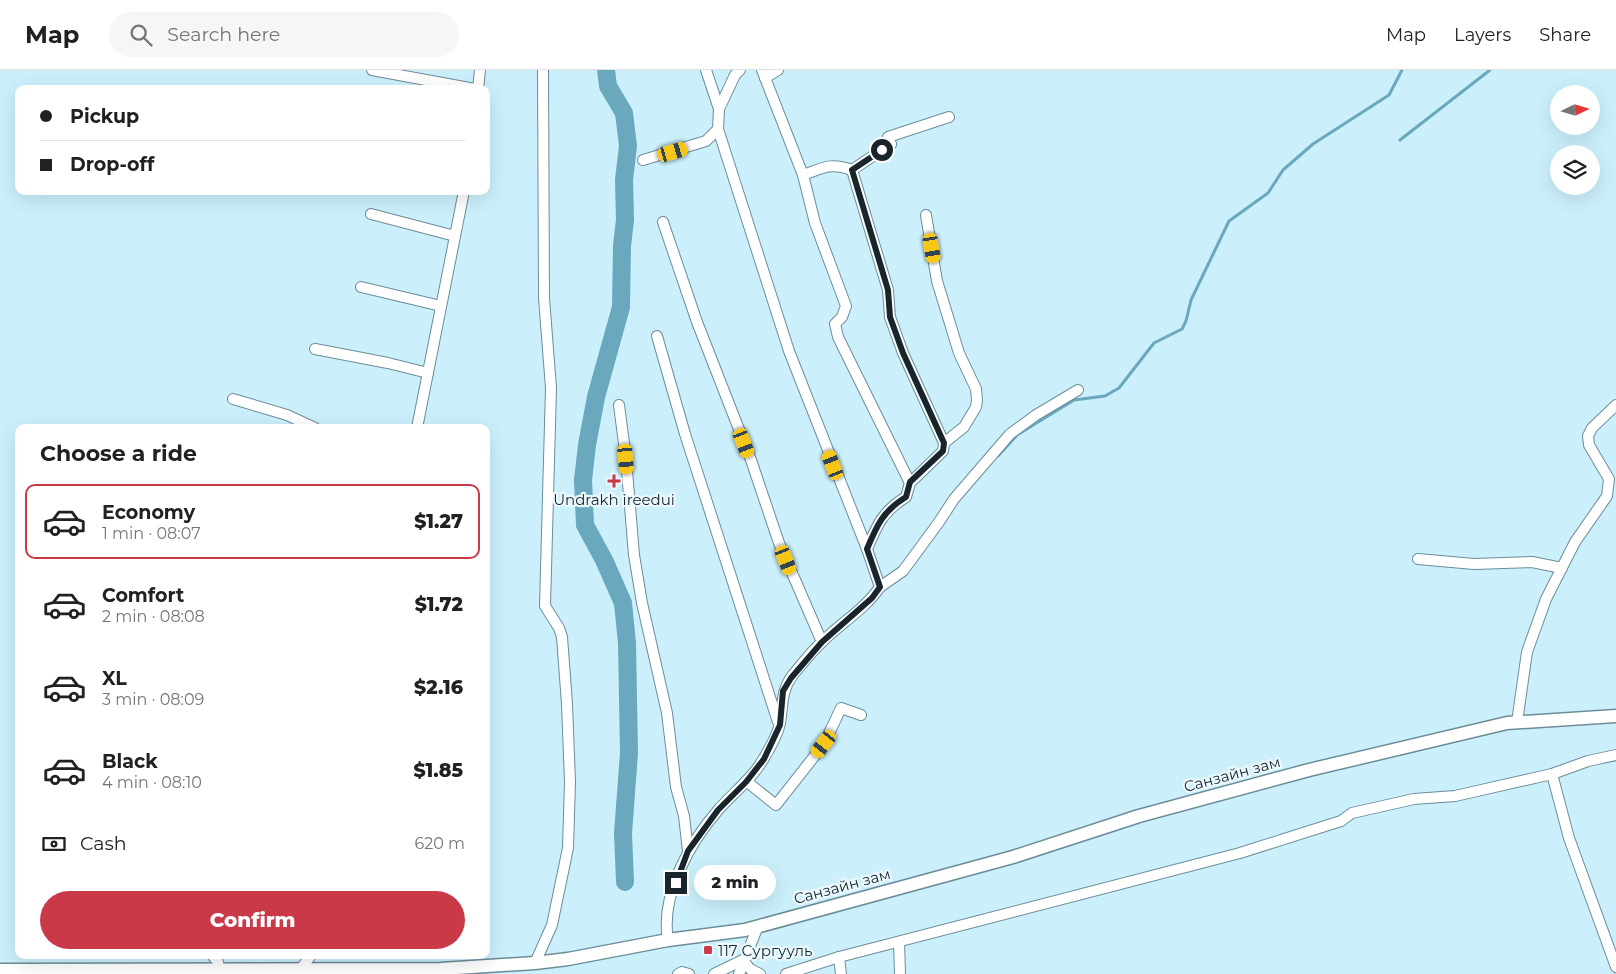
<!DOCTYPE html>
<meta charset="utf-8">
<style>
body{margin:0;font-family:Montserrat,sans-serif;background:#f6f6f6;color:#202124;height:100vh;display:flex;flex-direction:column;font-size:19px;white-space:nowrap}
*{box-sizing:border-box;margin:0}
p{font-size:16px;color:#757577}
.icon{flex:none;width:28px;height:28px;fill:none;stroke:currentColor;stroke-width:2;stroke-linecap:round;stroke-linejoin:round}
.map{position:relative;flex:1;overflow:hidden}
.side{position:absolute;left:15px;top:354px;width:475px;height:535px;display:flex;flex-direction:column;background:#fff;border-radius:10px;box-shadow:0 5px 20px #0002}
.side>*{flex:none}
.hud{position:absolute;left:15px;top:15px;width:475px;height:110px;border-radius:10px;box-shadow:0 5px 20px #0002;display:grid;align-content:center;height:110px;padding:0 25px;background:#fff}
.needle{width:32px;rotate:85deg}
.controls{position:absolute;left:1550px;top:15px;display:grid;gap:10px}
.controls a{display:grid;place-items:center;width:50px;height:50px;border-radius:50%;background:#fff;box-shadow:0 5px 20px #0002;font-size:25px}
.end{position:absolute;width:22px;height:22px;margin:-11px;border:6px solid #18252a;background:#fff;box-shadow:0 0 0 2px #fff}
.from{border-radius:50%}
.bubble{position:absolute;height:35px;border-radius:18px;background:#fff;box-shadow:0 5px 20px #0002;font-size:16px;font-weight:800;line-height:35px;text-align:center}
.car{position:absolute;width:15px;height:30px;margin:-15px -8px;border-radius:6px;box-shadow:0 0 4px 1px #0007;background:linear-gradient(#f5c518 24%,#345 0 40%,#f5c518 0 76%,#345 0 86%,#f5c518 0)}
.hud b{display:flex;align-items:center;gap:18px;height:48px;font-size:19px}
.hud b+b{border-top:1px solid #e0e0e0}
.hud i{width:12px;height:12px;background:#202124}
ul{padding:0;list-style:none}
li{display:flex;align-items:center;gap:15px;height:75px;margin:0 10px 8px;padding:0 15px;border:2px solid transparent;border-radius:10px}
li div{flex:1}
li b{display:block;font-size:19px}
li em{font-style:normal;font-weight:800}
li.on{border-color:#c93948}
li>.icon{width:45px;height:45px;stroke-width:1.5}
h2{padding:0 25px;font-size:22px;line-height:60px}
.pay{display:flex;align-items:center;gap:12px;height:55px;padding:0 25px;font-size:19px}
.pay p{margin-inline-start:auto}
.primary-button{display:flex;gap:10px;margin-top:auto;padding:10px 25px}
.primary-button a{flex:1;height:58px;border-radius:30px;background:#c93948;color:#fff;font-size:20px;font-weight:800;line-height:58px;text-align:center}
header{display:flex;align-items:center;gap:30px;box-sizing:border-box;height:70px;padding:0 25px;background:#fff;border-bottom:1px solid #e0e0e0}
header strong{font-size:24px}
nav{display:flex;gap:28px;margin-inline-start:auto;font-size:18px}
.search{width:350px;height:45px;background:#f6f6f6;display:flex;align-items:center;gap:12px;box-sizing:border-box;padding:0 18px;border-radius:28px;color:#757577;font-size:19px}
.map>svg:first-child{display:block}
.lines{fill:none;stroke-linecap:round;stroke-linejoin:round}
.stream{stroke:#69a8bd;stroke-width:3}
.river{stroke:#69a8bd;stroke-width:18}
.minor-casing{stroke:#6c8d98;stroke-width:12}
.major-casing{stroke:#6c8d98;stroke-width:15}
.minor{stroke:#fff;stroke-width:10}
.major{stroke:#fff;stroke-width:12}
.route{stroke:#18252a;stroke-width:6}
.poi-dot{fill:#c93948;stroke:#eaf9fd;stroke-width:2}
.labels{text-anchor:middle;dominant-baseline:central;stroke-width:4.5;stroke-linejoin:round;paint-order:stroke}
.poi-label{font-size:15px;fill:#18252a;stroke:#eaf9fd}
.street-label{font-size:15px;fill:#18252a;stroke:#eaf9fd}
</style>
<header>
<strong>Map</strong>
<div class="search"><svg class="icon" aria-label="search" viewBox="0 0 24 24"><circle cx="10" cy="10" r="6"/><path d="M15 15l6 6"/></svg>Search here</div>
<nav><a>Map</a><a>Layers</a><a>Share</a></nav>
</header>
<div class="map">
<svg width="1616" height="904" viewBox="0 0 1616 904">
<rect width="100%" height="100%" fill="#cbf0fc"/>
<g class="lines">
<g class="stream">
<polyline points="1400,70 1490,0"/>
<polyline points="998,386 1017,365 1074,330 1105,326 1119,318 1154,273 1182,259 1186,251 1191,230 1229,151 1268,123 1283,100 1313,74 1389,25 1402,0"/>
</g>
<polyline class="river" points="606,0 608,16 624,43 628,76 624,110 625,150 622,176 621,237 596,327 587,375 583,410 585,455 604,490 623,533 627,573 629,683 623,763 625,812"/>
<g class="minor-casing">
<g id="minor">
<polyline points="372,0 475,19"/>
<polyline points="706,0 719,39"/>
<polyline points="762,0 803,105 815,153 846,236 842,247 835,254 838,267 910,413"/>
<polyline points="765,8 778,0"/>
<polyline points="478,19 480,0"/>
<polyline points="643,90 706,71 718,59"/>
<polyline points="852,100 891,74 888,67 949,47"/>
<path d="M803,105c20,-7 27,-13 49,-5l36,120 2,27 13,36 41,90"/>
<polyline points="371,144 455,166"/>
<polyline points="663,152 697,252 751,390 779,473 822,572"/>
<polyline points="361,217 441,236"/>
<polyline points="657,266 685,364 778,652"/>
<polyline points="315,279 388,293 428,303"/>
<polyline points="233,329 287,345 315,358"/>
<polyline points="619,335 626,389 634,485 642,533 667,643 676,717 684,746 688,781"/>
<polyline points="417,358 464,121"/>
<path d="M867,479c10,-24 16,-38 39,-52l4,-14 33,-32 1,-8 20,-16 12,-20 1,-7 -1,-11 -17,-36 -22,-72 -11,-66"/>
<polyline points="1418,489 1474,494 1532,492 1562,498"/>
<polyline points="880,517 903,501 939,452 954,429 1010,364 1036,345 1078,320"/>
<polyline points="1517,652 1527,582 1546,529 1575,472 1607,426 1609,409 1589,375 1588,366 1592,358 1616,335"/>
<polyline points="1552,704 1569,768 1616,897"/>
<polyline points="746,711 776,735 824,674 841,638 861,645"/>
<path d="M668,870c-8,-45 22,-98 51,-131 15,-17 34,-31 45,-51 6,-10 14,-24 16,-35 3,-17 1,-32 12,-47 9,-11 19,-24 30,-34 19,-19 43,-33 58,-55l-13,-38 -78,-198 -71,-222 1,-20 16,-34 5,-5"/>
<polyline points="899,872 900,904"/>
<polyline points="212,885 218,892 219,899"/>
<polyline points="839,887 1240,783 1341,751 1352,743 1414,729 1455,726 1552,704 1588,691 1616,685"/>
<polyline points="535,893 552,855 568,778 570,712 567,634 562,567 559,558 545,536 551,318 544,228 543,0"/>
<polyline points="301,899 311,885"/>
<polyline points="678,904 682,902 689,904"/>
<polyline points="714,904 743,890 750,899 760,904"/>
<polyline points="739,904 758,856"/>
<polyline points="786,904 839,887 841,904"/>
</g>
</g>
<g class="major-casing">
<polyline id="major" points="0,900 441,899 535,893 568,889 668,870 745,860 1013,787 1139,746 1309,700 1507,653 1616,646"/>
</g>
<use href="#minor" class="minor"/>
<use href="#major" class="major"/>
</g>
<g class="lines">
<path class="route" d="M676,813l12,-32 30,-41 28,-28 18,-23 16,-34 3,-34 8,-13 31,-36 50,-44 8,-11 -13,-38c10,-24 16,-38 39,-52l4,-15 33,-31 1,-8 -41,-90 -13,-36 -2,-27 -36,-120 30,-20"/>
</g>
<g class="poi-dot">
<path d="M611.5 403.5h5v5h5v5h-5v5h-5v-5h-5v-5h5z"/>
<rect x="703" y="875" width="10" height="10" rx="2.5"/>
</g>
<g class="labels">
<g class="poi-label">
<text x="614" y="429">Undrakh ireedui</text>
<text x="718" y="880" text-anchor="start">117 Сургууль</text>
</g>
<g class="street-label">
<text transform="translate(1232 704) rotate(-15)">Санзайн зам</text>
<text transform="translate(842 816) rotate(-15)">Санзайн зам</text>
</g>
</g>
</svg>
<div class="controls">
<a><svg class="needle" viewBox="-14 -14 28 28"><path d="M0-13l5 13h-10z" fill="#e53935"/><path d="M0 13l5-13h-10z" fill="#757577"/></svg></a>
<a><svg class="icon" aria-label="layers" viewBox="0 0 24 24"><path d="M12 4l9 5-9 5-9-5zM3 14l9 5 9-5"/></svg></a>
</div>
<i class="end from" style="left:882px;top:80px"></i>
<i class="end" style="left:676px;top:813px"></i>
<div class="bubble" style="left:694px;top:795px;width:82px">2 min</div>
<i class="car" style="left:673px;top:82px;rotate:74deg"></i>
<i class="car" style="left:932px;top:178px;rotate:170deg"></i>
<i class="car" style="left:744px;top:373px;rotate:159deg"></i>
<i class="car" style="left:626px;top:389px;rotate:175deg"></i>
<i class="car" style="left:833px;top:395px;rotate:339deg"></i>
<i class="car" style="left:786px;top:490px;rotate:158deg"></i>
<i class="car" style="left:824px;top:674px;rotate:218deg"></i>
<div class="hud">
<b><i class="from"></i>Pickup</b>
<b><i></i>Drop-off</b>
</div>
<section class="side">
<h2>Choose a ride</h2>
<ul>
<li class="on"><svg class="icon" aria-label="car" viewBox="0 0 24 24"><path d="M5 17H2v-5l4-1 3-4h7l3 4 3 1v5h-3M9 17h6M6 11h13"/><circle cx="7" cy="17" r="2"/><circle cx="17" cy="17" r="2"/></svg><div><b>Economy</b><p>1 min · 08:07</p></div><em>$1.27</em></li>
<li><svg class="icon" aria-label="car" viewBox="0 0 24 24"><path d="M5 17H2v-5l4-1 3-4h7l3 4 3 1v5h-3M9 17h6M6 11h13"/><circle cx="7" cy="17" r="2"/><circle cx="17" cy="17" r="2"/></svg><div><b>Comfort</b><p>2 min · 08:08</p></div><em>$1.72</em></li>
<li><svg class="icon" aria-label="car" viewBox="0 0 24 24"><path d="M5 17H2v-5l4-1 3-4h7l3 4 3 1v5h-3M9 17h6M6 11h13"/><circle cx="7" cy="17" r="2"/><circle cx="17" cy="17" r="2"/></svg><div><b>XL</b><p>3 min · 08:09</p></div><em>$2.16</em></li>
<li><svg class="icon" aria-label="car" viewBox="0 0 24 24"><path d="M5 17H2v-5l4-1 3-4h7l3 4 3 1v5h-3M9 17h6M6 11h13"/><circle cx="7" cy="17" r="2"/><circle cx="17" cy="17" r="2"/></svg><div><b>Black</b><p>4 min · 08:10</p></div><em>$1.85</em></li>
</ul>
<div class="pay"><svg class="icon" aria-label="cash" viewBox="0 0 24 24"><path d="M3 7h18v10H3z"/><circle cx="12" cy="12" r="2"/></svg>Cash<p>620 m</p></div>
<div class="primary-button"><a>Confirm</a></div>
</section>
</div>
